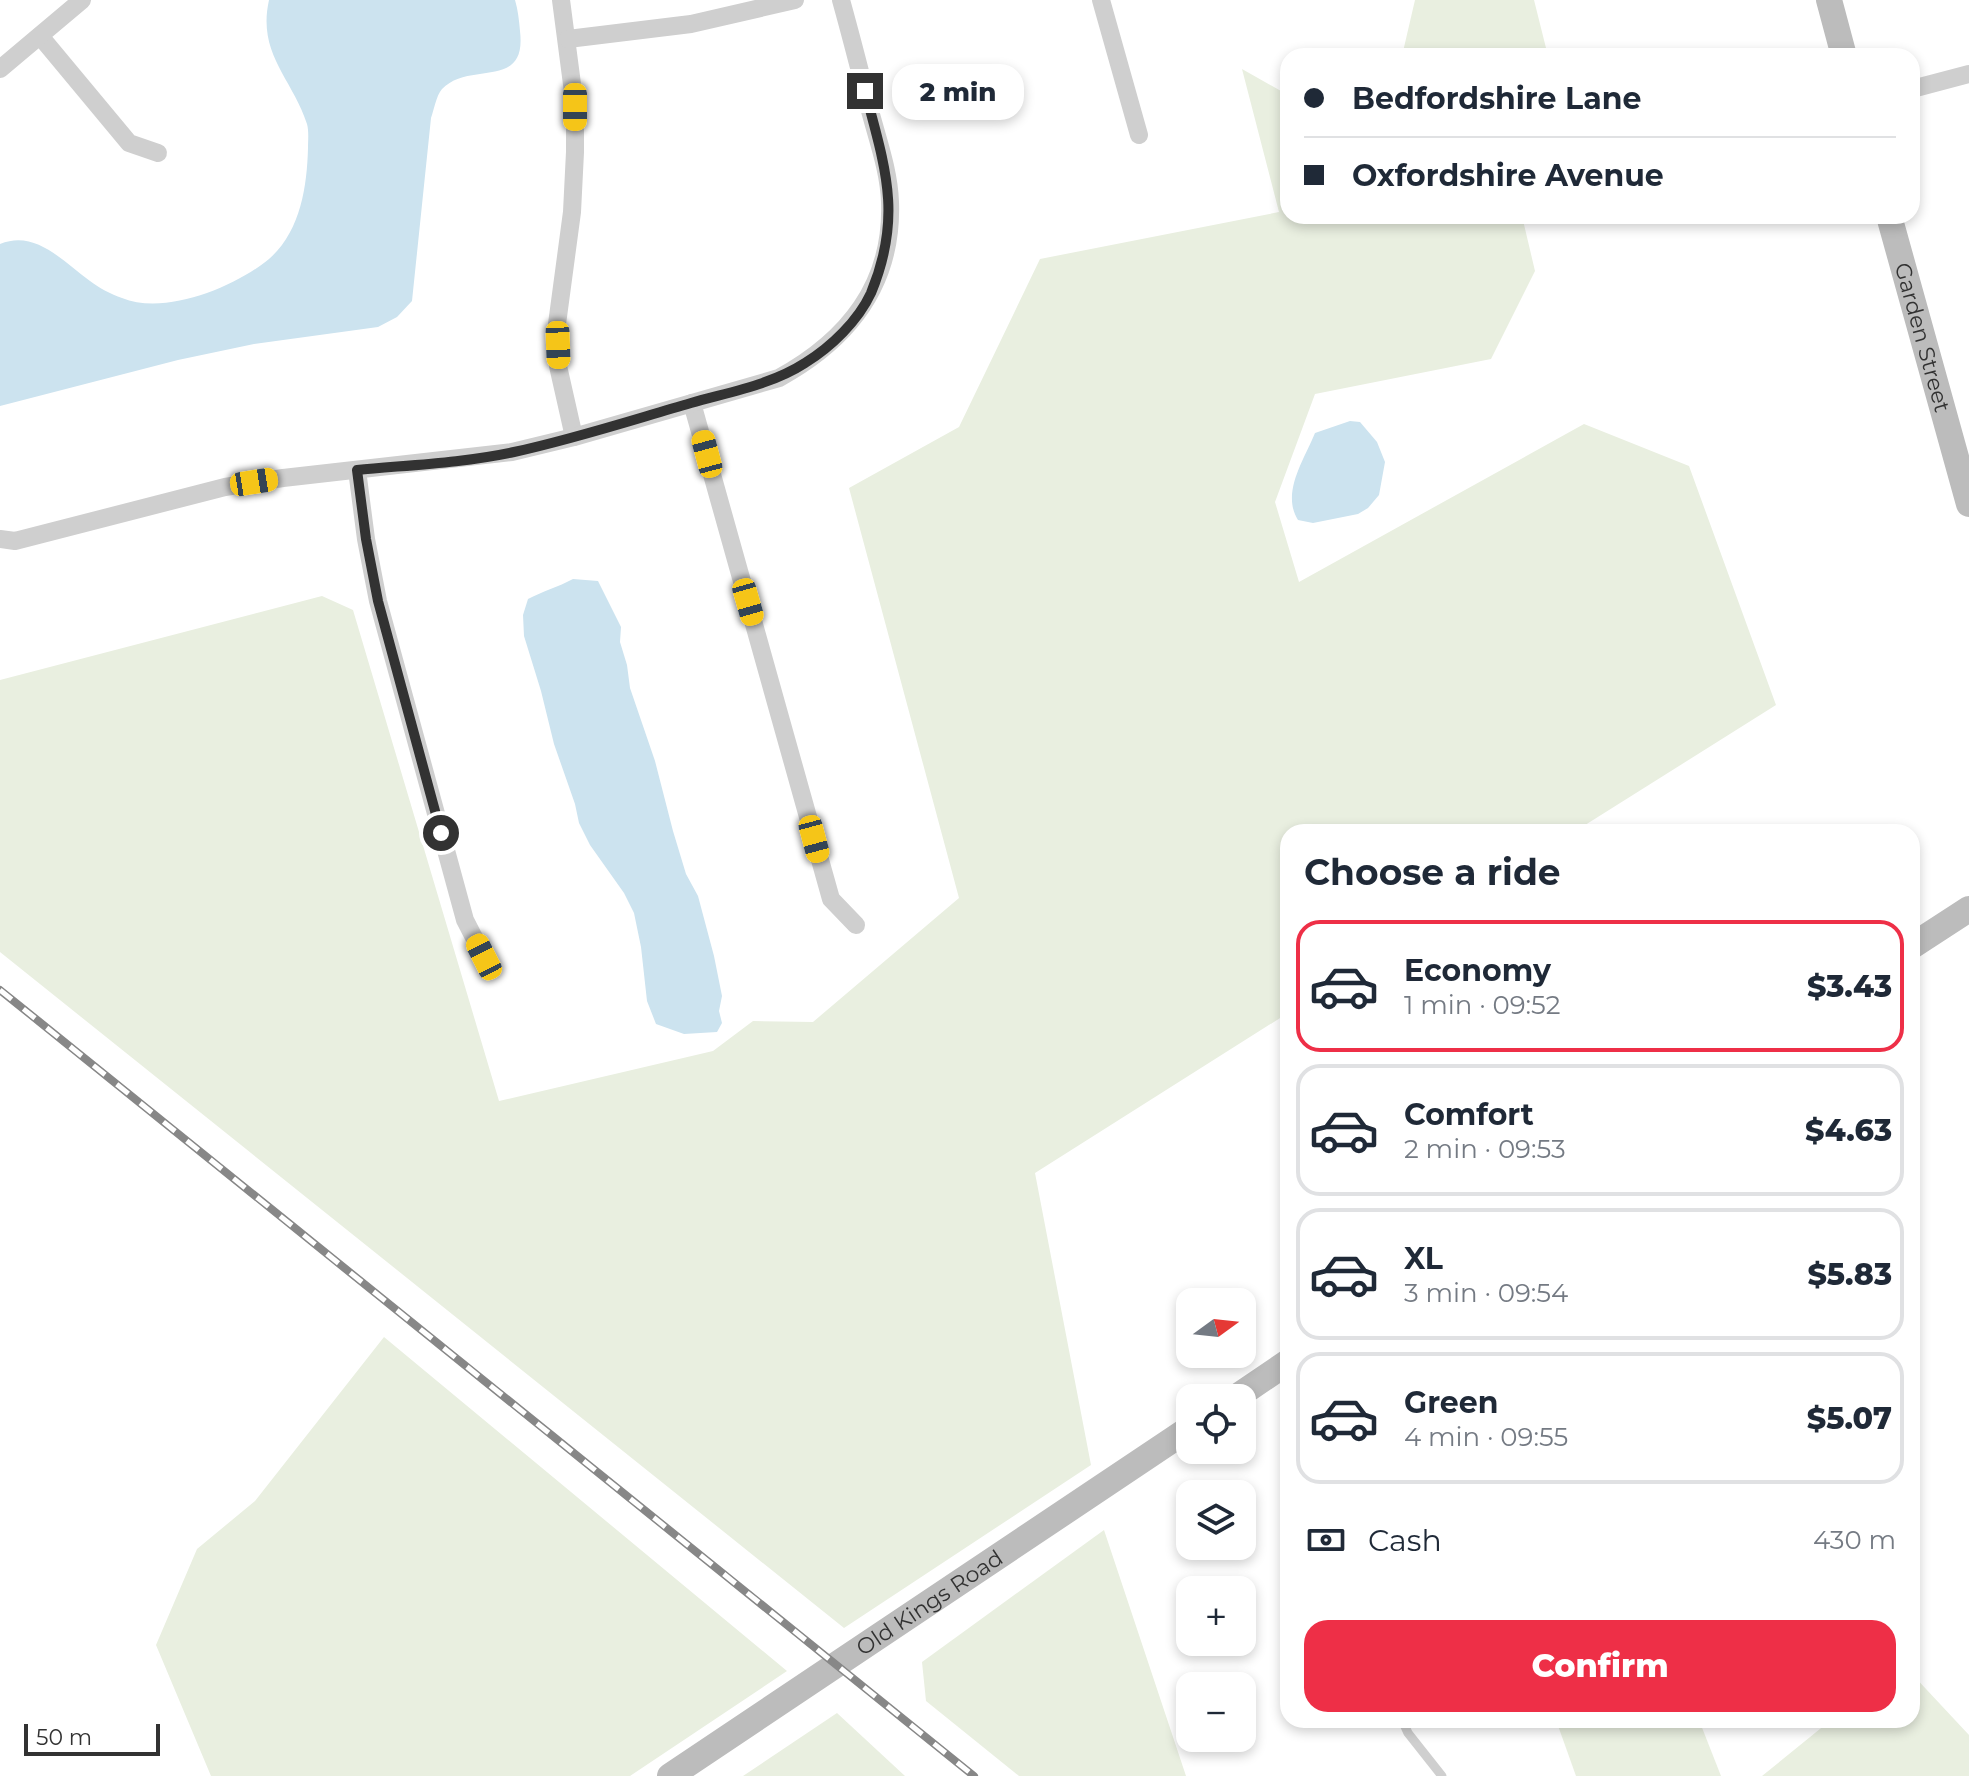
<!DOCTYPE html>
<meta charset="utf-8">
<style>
body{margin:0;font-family:Montserrat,sans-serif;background:#f6f6f7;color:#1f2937;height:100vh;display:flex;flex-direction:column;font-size:30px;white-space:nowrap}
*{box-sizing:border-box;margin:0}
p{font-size:26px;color:#747a83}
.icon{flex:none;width:44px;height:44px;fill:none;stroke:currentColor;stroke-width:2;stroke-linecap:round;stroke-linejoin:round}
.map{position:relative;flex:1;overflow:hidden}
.side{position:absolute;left:1280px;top:824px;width:640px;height:904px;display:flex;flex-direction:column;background:#fff;border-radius:24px;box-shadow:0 4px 12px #0003}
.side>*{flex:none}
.banner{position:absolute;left:1280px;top:48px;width:640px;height:176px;border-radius:24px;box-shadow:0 4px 12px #0003;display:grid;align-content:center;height:176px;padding:0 24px;background:#fff}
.needle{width:52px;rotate:75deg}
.controls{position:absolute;left:1176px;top:1288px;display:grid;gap:16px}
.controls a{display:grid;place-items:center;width:80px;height:80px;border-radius:16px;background:#fff;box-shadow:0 4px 12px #0003;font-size:40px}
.scale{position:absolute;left:24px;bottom:20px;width:136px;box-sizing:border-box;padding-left:8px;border:4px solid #323232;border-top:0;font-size:22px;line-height:28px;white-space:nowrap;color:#323232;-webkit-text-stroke:6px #fff;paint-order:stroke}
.end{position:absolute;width:36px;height:36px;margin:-18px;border:10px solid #323232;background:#fff;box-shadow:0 0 0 4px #fff}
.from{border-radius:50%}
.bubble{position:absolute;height:56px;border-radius:24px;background:#fff;box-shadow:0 4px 12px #0003;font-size:26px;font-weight:800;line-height:56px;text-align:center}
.car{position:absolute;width:24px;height:48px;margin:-24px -12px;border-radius:10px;box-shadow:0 0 6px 2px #0007;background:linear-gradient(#f5c518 24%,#345 0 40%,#f5c518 0 76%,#345 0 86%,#f5c518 0)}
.banner b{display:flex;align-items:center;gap:28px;height:76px;font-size:30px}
.banner b+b{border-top:2px solid #e0e1e3}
.banner i{width:20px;height:20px;background:#1f2937}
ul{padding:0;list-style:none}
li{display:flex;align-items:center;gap:24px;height:132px;margin:0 16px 12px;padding:0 8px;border:4px solid #e0e1e3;border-radius:24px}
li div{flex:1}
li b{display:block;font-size:30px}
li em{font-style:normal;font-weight:800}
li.active{border-color:#ee2f47}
li>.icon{width:72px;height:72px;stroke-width:1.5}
h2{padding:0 24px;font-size:36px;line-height:96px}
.pay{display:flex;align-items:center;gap:20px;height:88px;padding:0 24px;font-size:30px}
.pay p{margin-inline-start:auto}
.action{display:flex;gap:16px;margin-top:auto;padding:16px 24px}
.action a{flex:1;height:92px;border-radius:24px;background:#ee2f47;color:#fff;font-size:32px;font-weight:800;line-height:92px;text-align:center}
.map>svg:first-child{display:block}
.green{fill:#e9efe0}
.water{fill:#cce3ef}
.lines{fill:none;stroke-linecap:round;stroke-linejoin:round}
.lane{stroke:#cfcfcf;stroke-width:9}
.street{stroke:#cfcfcf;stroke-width:18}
.secondary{stroke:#bcbcbc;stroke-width:26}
.rail-casing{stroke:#878787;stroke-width:8}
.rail{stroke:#fff;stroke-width:5;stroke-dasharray:15;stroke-linecap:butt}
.route{stroke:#323232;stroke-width:10}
.labels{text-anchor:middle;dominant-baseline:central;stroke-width:8;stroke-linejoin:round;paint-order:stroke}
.street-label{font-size:22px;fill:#323232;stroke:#fff}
</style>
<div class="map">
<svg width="1969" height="1776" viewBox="0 0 1969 1776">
<rect width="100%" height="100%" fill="#fff"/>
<g class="green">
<polygon points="1415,0 1534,0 1548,56 1402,56"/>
<polygon points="1242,69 1288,95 1288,216 1522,216 1535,271 1491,359 1315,394 1275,502 1299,582 1584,424 1689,466 1776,705 1574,832 1288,832 1288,1013 1035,1173 1091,1465 844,1628 0,952 0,680 322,596 353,610 499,1101 713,1051 753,1021 813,1022 959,898 849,488 959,427 1040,259 1279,212"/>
<polygon points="384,1337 787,1671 630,1776 211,1776 156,1645 197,1549 255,1501"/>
<polygon points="1104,1530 1186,1776 1019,1776 926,1701 922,1662"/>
<polygon points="1912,1674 1969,1735 1969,1776 1762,1776 1831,1720 1912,1720"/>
<polygon points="837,1713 905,1776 743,1776"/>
<polygon points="1556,1720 1699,1720 1721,1776 1576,1776"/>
</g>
<g class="water">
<path d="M269,0h246c3,10 4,20 5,31 7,60 -50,29 -78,58 -6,7 -8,21 -11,29l-19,183 -15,16 -19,10 -124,17 -76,16 -178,46v-162c36,-15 63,18 90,37 9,7 21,13 32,17 43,18 113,-11 147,-39 31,-27 38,-71 39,-111 0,-7 1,-17 -1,-24 -15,-46 -50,-70 -38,-124z"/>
<path d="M1350,421l10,1 17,20 8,20 -6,33 -11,13 -10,6 -45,9 -15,-3c-17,-27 6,-60 17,-87z"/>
<path d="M573,579l25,2 23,46 -1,15 7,23 3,23 25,73 18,70 13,43 12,22 16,60 8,40 -3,15 3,12 -5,9 -33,2 -28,-10 -9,-23 -6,-54 -7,-34 -10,-20 -34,-48 -11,-22 -4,-19 -21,-60 -13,-53 -17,-55 -1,-21 5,-16c15,-8 30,-12 45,-20z"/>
</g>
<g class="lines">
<polyline class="lane" points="1402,1720 1408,1733 1442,1776"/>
<g class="street">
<polyline points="561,0 575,107 575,152 572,212 557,324 558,366 574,437"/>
<polyline points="1101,0 1139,135"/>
<polyline points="40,36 129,143 158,153"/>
<polyline points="568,39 691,24 795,0"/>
<polyline points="0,69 82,0"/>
<polyline points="1912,89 1969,74"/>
<polyline points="692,403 831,899 856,925"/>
<polyline points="357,470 366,539 378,601 465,920 484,957"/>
<path d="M0,539l15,2 210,-54 58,-9 229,-26 62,-15 205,-59c69,-38 114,-93 111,-176 -1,-32 -13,-64 -21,-95 -9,-36 -18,-71 -28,-107"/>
</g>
<g class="secondary">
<polyline points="1829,0 1844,56"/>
<path id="s1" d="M1889,216l80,288"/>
<polyline points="1912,946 1969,909"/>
<polyline points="1235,1398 1288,1362"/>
<path id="s2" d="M670,1776l520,-348"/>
</g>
<g class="rail-casing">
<polyline id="rail" points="0,990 974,1776"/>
</g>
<use href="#rail" class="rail"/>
</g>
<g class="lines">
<path class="route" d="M441,833l-63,-232 -12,-62 -9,-69c52,-5 106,-7 157,-18 60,-13 118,-32 177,-49 38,-11 80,-18 114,-40 26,-16 53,-42 66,-70 32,-77 14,-126 -6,-202"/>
</g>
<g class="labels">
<g class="street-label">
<text stroke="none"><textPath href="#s1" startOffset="126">Garden Street</textPath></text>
<text stroke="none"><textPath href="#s2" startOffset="312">Old Kings Road</textPath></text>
</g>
</g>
</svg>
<div class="controls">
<a><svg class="needle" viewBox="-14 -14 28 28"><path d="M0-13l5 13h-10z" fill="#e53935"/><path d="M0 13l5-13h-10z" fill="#747a83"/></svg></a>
<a><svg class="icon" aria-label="locate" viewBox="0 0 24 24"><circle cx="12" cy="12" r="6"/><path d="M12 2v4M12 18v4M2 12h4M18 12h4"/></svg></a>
<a><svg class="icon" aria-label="layers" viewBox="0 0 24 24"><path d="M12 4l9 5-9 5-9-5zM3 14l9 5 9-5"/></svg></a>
<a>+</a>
<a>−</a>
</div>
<div class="scale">50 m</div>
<i class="end from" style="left:441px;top:833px"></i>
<i class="end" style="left:865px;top:91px"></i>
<div class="bubble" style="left:892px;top:64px;width:132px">2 min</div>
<i class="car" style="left:575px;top:107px;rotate:180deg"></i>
<i class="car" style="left:558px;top:345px;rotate:178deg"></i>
<i class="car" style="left:707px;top:454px;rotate:345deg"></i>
<i class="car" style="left:254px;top:482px;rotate:81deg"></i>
<i class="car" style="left:748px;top:602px;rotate:164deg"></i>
<i class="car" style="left:814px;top:839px;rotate:165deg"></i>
<i class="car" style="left:484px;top:957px;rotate:333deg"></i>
<div class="banner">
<b><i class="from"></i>Bedfordshire Lane</b>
<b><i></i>Oxfordshire Avenue</b>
</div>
<section class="side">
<h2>Choose a ride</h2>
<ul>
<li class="active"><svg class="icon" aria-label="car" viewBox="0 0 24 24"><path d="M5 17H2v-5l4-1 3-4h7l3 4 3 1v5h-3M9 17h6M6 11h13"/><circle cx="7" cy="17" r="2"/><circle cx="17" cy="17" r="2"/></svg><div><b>Economy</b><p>1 min · 09:52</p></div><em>$3.43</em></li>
<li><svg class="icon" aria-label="car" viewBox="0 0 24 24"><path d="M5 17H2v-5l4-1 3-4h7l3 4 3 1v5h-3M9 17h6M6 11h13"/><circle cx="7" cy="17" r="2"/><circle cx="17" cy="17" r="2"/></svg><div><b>Comfort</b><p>2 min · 09:53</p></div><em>$4.63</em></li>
<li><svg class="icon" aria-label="car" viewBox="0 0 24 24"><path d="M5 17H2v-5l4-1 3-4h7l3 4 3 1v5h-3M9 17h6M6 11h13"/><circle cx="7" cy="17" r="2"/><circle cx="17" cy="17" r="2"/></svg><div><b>XL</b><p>3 min · 09:54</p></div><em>$5.83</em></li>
<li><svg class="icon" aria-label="car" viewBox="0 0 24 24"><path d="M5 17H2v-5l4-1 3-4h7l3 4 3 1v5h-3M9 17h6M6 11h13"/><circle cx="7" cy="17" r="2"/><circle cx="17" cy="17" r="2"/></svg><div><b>Green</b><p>4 min · 09:55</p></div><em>$5.07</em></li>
</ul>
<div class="pay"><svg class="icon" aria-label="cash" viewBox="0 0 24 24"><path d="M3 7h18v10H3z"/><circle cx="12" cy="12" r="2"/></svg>Cash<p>430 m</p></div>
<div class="action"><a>Confirm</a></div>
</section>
</div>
